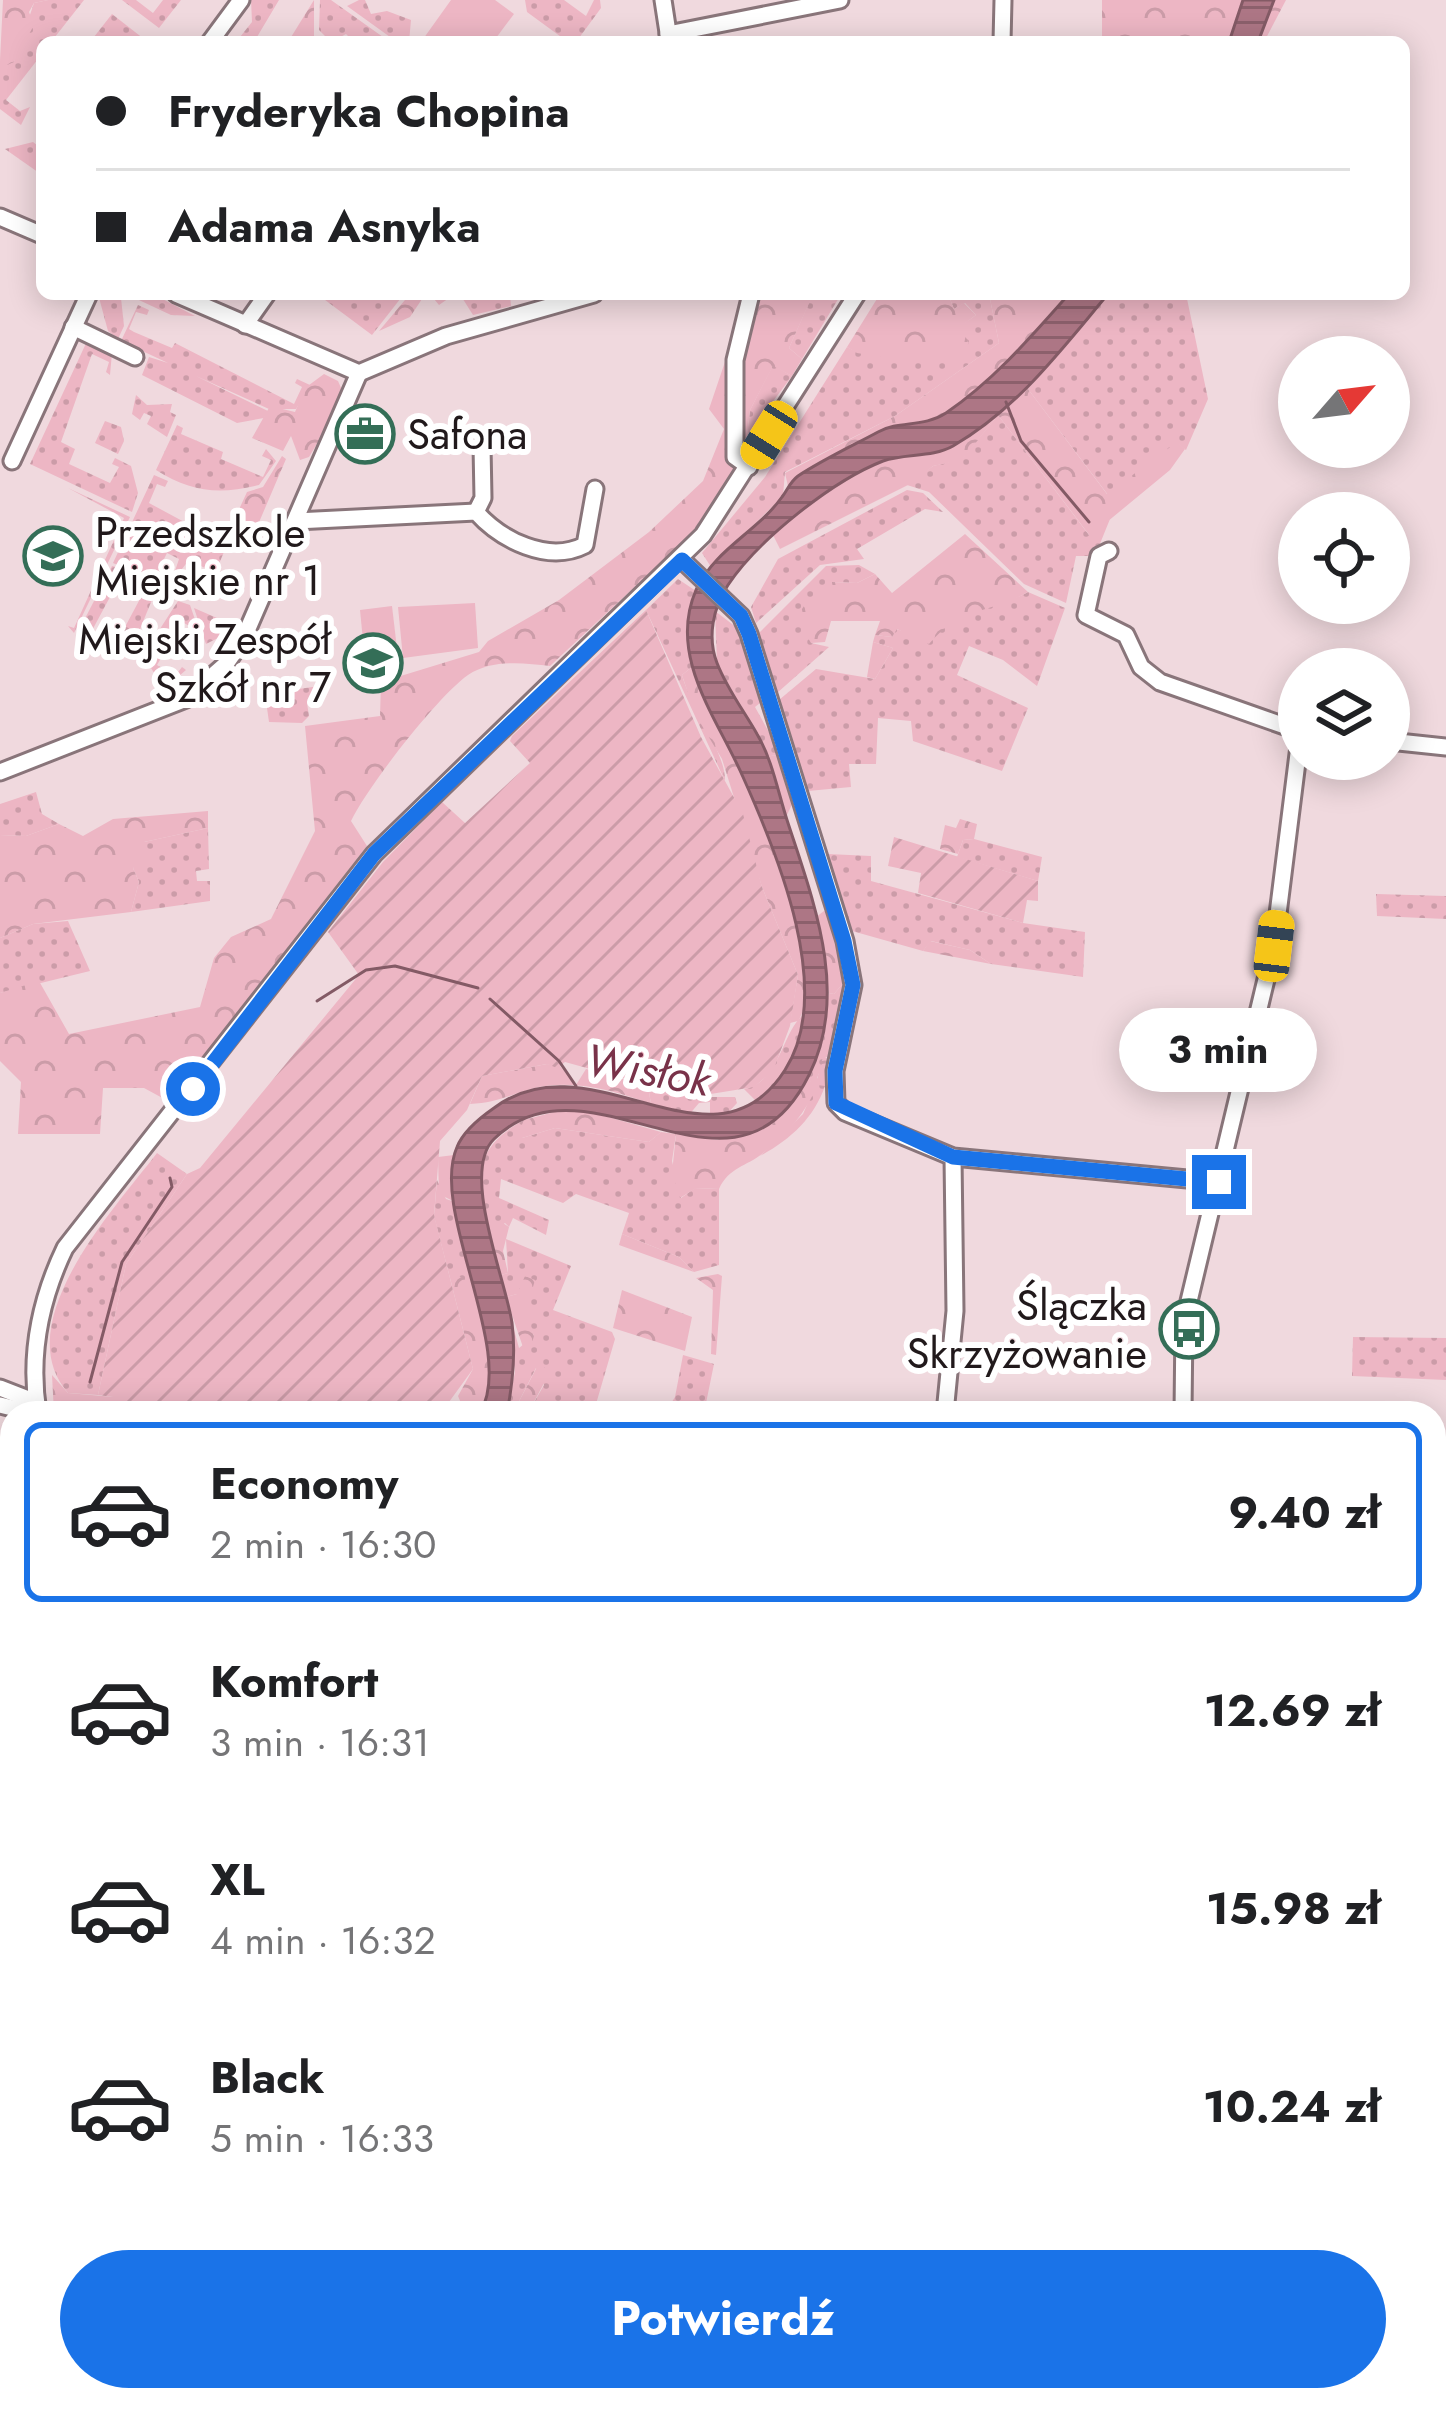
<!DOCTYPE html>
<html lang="pl">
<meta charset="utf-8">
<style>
body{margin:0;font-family:Jost,sans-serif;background:#f6f6f6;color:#202124;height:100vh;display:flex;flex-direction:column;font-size:45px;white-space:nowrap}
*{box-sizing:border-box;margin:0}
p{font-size:39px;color:#757577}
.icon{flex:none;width:66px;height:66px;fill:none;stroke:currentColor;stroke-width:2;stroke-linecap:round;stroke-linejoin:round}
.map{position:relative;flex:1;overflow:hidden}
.sheet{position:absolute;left:0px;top:1401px;width:1446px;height:1011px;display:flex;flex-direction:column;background:#fff;border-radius:36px 36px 0 0;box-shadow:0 6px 30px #0003}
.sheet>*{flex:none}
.guide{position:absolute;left:36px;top:36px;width:1374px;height:264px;border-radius:18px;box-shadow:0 6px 30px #0003;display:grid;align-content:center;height:264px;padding:0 60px;background:#fff}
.needle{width:78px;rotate:62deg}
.fabs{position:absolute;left:1278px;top:336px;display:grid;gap:24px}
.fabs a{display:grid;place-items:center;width:132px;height:132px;border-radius:50%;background:#fff;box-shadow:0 6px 30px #0003;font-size:60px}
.end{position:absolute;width:54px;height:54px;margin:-27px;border:15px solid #1a73e8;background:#fff;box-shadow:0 0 0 6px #fff}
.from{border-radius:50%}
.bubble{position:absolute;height:84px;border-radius:42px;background:#fff;box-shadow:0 6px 30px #0003;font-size:39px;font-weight:700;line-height:84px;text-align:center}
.car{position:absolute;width:36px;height:72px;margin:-36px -18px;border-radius:15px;box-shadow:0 0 9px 3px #0007;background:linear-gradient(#f5c518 24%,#345 0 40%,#f5c518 0 76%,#345 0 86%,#f5c518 0)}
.guide b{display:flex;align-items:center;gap:42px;height:114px;font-size:45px}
.guide b+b{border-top:3px solid #e0e0e0}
.guide i{width:30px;height:30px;background:#202124}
ul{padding:21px 0 0;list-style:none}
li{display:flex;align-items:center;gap:36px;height:180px;margin:0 24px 18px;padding:0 36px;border:6px solid transparent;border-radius:18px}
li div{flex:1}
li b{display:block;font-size:45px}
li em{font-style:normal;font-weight:700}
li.current{border-color:#1a73e8}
li>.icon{width:108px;height:108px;stroke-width:1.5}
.action{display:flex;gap:24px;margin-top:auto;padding:24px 60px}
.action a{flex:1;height:138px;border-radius:72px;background:#1a73e8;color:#fff;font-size:48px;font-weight:700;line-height:138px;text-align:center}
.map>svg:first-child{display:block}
.grass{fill:url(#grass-dots)}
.forest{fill:url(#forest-crowns)}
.garden{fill:url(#garden-furrows)}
.pitch{fill:#edb6c4}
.water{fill:url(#water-rules);stroke:#835a65;stroke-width:3}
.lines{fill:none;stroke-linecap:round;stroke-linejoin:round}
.stream{stroke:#835a65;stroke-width:3}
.minor-casing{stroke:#89757a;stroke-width:21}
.minor{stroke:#fff;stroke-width:15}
.route{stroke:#1a73e8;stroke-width:15}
.labels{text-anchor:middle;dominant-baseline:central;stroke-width:12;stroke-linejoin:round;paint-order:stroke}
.poi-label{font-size:42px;fill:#21191b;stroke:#fff;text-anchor:start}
.water-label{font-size:45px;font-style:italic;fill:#793249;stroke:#fff}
</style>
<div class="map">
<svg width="1446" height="2411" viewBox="0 0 1446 2411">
<defs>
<pattern id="grass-dots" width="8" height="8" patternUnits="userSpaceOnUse" patternTransform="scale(3)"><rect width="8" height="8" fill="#edb6c4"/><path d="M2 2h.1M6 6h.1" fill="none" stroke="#cb9ca8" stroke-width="1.8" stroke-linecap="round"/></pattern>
<pattern id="forest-crowns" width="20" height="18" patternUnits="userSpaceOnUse" patternTransform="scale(3)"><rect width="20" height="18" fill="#edb6c4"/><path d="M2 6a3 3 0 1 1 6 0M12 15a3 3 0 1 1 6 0" fill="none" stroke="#cb9ca8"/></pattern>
<pattern id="garden-furrows" width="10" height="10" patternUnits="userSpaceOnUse" patternTransform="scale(3)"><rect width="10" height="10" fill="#edb6c4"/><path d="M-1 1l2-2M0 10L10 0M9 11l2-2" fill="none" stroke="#cb9ca8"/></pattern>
<pattern id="water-rules" width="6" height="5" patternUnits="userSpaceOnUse" patternTransform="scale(3)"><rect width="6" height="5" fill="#ad7685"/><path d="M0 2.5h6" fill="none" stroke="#8c606c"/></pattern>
</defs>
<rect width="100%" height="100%" fill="#f0d9de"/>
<g class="grass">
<polygon points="48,0 84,0 51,42 42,42 42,54 6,100 20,111 30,107 21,125 0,109 0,60 14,62 34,3"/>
<polygon points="122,0 136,0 153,13 163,0 181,0 159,28"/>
<polygon points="251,0 279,0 254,42 236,42 252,22"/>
<polygon points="320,0 331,0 390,42 354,42 346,34 331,42 319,30"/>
<polygon points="359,0 365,0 371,14 387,11 411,20 409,42 397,42 347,6"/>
<polygon points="525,0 564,0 586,16 594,0 600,0 601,8 576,42 568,42 527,12"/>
<polygon points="112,14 144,39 90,42"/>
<polygon points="33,142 42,149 42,175 5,149"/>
<polygon points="98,294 121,298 124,326 118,339 108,331"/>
<polygon points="126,294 153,294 195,316 171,315"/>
<polygon points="317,294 404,294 372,335"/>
<polygon points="510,294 511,306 473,315 461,296"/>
<path d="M948,294h41l10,49 -104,73 -110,56 -2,24 -72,71 -9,-14 63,-76 82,-130c33,20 100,-10 129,-32l-11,-12 -11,6z"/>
<polygon points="1108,294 1186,294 1208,399 1186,450 1177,443 1108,495 1028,389"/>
<polygon points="811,298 837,301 802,359 789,348"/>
<polygon points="138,305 149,310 147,315 136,312 129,329 134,332 172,348 175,343 294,404 302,387 295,383 297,379 310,385 296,409 269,409 196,376 268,411 264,418 237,423 142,375 149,357 168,363 121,341"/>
<polygon points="88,339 112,353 110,375 106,372 109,362 92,354 61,442 75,449 69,464 110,483 119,467 112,464 115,458 131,466 138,493 132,512 30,464"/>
<polygon points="773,365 792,376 747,436 750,410"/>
<polygon points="136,395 147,405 172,404 170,412 176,415 167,437 147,424 151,416 144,413 140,420 132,414"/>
<polygon points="998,415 1089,535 1110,519 1095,556 1076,556 1066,603 1024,584 929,492 907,485 933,466 962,459"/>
<polygon points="105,421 121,427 124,441 118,454 95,443"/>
<path d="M177,425l6,3 -2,6 42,18 -2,7 42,18 8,-17 -9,-4 4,-7 10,12 -17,24c-40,10 -68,7 -103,-15z"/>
<polygon points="154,475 168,481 165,487 157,484 149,503 227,545 215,573 189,560 171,583 179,559 167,553 161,565 163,584 113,563"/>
<polygon points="68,488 130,517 74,633 68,626 74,628 124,518"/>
<polygon points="907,490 923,493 943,512 925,509 857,549 864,559 820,565 756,623 751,607 778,559"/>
<polygon points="859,565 875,574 857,583 832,582 811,643 829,647 777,693 759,633 826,566"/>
<polygon points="112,566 125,569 88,638 77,634"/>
<path d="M678,579l18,12 -8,45 5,30 -11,9c9,33 44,78 43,106l-79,-171z"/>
<polygon points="149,582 158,585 136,639 117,642"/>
<path d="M1028,592l37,16 -28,78 -34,-26 -34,-14 -12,29 71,33 -26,63 -89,-30 -2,-20 -33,-3 -2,46h-27l2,23 -43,4 -29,-91 37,-31 59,10 18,-31 -20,-6 2,-7 17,2 4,-8c43,13 51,-12 88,-25 16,-5 27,-2 44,-12z"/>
<polygon points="178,601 190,605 199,631 182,622 157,665 175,676 182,667 186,670 164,689 151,668 165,641 156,635"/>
<polygon points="194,608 233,625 232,631 206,644"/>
<polygon points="715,611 736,627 759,693 760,703 755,707 781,754 766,757 717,663"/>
<polygon points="319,686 321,700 307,703 309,716 302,723 269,722 265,694"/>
<polygon points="36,792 42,814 59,824 26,836 0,835 0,804"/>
<polygon points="208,828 209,869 196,871 197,881 210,881 210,901 131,912 139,882 133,868 144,842"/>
<polygon points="974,839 1042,857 1038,881 957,857 963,840"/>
<polygon points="828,854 871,856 871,881 1023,923 1085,932 1083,977 991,964 970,950 931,941 923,951 852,931"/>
<polygon points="1376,894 1446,896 1446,919 1377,916"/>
<polygon points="68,921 90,971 0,993 0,938 33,924"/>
<path d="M845,981l-13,79 -6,-3 -9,21 8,8c-11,32 -35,54 -65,70l43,-42 13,-30 -10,-4 11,-24 12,-63 5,1z"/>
<path d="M803,1015c-3,34 -18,65 -48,85l-11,-11c36,-7 37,-55 59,-74z"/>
<polygon points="648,1086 692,1097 735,1097 737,1103 725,1116 710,1116 710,1102 699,1103 688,1116 651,1104"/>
<path d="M524,1120l-2,18 33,-10 94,14 12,-10 15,2 -4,27 9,37 14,-10 24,1v76l-25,7 -15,-15 -57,-23 7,-21 -53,-19 -13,9 -62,-24 -2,19 50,22 -3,15 -33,-17 -4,9 -4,-4 -15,11c-14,-54 -19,-85 34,-114z"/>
<path d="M157,1153l30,21 -61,90 -28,131 -30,-2c-61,-70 47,-185 89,-240z"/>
<polygon points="437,1180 446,1199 455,1202 475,1286 450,1278 434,1216"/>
<polygon points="506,1239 571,1266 553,1310 612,1332 615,1339 596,1404 600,1413 578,1413 571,1407 565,1413 528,1413 544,1385 536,1368 513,1413 507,1413 515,1372 508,1308 519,1348 534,1336 517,1294 506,1297 501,1275 508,1273"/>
<polygon points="1353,1337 1446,1338 1446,1380 1352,1376"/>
<polygon points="683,1355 714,1364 704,1413 665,1413 675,1397"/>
<polygon points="1446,1810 1446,1872 1434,1872 1434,1811"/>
</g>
<g class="forest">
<polygon points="3,0 48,0 34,3 29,12 34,25 14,62 7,65 0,60"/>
<polygon points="314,0 314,42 288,42"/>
<polygon points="1102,0 1286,0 1264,42 1102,42"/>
<polygon points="410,294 452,296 439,305 434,299 422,299 410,317 379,331"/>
<path d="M748,294h94l-5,7 -26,-2 -22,49 13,11 -10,17 -19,-10 -23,44 -3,26 -12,21 14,10 -16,28 -183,171c-27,-3 -58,-7 -82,9 -31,22 -100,111 -117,146l16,25 -199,255 -24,-13h-41l-3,46h-82l3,-52 -21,-21v-68l39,-12 30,53 131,-27 14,-49 17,-21 40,-18 44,-88 -10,-105 75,-10 1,-34 98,-30 9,-11 71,-41 90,-68 54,-51 21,-52 -15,-20z"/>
<polygon points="880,294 948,294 954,309 964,303 976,315 960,327 969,343 959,357 899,360 857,353 847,347"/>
<polygon points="989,294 1108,294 1028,389 1107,494 1177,442 1185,449 1170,470 1090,536 998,415 962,460 933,466 914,482 780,549 772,533 794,513 785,473 895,416 999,343"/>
<polygon points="324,374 338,381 345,397 309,457 300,460 291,436 283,451 252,438 270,406 295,412 305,388"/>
<polygon points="282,456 286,459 257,527 236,516 247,492 263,487"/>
<path d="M965,534l63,58c-35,21 -67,14 -99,52l-32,-15 -5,8 -17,-2 5,-14h-49l-6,21 -14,1 -15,-25 12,-18 24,-18 25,1 18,-9 17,19z"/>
<polygon points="873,642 893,648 875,679 867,677"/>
<path d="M693,666c10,43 39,76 53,117 18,52 85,189 52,238l-8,2 8,-48 -36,-88 -40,-128 -27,-45 -13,-39z"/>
<polygon points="781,754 795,798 786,817 766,757"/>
<polygon points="208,811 208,828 144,842 146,856 133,868 139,882 131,912 33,924 0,938 0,835 26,836 59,824 83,836 113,819"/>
<polygon points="960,819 977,824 974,839 963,840 958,854 940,849 945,825 956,828"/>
<polygon points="824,911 829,912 845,981 834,994 829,993 816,917"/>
<polygon points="930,941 970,950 991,964 923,951"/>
<path d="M823,1057l9,3 -7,26 -8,-1c-10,27 -31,50 -54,68 -17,14 -34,14 -44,36l-23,-1 -16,10 -8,-25 4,-39 42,6 80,-45 8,-15 10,3z"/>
<path d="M547,1064l13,2 16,19 10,-16 62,17 3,18c-37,-14 -81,-26 -120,-15 -24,7 -36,14 -61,15l12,-28z"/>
<polygon points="573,1107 661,1132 649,1142 555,1128 522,1138 518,1134 524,1120"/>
<polygon points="454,1155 455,1202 439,1194 438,1157"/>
<polygon points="500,1221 509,1227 503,1251 508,1273 501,1275 490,1234"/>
<polygon points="622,1234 679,1257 694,1272 619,1245"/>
<polygon points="718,1274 722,1276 716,1355 711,1354 713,1290 696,1278"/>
<path d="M459,1276l16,10c9,33 23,96 5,127h-23l6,-5 -5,-12 15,-27 -23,-91z"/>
<polygon points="525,1276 535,1280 526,1311 534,1336 527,1359 506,1297 517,1294"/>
<polygon points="622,1290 692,1317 685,1351 613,1328"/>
<polygon points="539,1363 550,1372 528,1413 513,1413"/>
<polygon points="52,1375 68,1393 114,1397 112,1413 54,1413"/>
<polygon points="868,2400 936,2400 932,2411 868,2411"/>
<polygon points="967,2400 1035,2400 1034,2411 969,2411"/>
</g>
<g class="garden">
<polygon points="646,610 701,737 743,814 762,887 798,975 790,1026 773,1071 754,1087 692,1097 565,1062 557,1068 547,1064 482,1076 467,1110 440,1141 434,1215 473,1369 441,1413 112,1413 113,1397 98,1395 126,1264 187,1174 200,1168 359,975 328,932 383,862 442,802 465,823 530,763 510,741 512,736"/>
<polygon points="894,837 1038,881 1038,901 1027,900 1023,923 918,893 921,873 888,866"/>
<polygon points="214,2400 330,2400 331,2405 214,2411"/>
<polygon points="1035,2400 1111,2400 1117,2411 1034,2411"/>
</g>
<g class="pitch">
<polygon points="451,0 495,0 514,14 493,42 421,42"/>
<polygon points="475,603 478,648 403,658 398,607"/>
<polygon points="392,606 398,657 365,661 360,610"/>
</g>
<g class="water">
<polygon points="1243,0 1274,0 1258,42 1229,42"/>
<path d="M1069,294h39c-47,56 -91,115 -155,152 -21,12 -48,7 -70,15 -51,20 -125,79 -155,124 -15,23 -21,52 -11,78 10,26 27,48 40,71 15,25 21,58 30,86 26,80 63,173 22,255 -75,152 -219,-30 -315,64 -34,33 12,141 18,184 4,31 1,59 -5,90h-27c37,-62 -51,-202 -23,-266 6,-15 24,-30 37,-39 97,-73 219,75 291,-38 50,-78 -7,-215 -42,-293 -25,-58 -76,-120 -47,-187 19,-41 61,-58 86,-93 6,-8 8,-15 16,-21 24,-16 54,-30 80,-44 22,-12 45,-4 68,-19 47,-32 85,-76 123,-119z"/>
</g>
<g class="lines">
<g class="stream">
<polyline points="1006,402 1021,441 1089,522"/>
<polyline points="490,999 559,1061 576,1086"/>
<polyline points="317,1001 366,970 395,966 478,988"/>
<polyline points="90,1382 122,1262 172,1187 170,1178"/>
<polyline points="0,1572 12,1572"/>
</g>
<g class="minor-casing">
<g id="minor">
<polyline points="663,0 669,39"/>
<polyline points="668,34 840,0"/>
<polyline points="210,42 241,0"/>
<polyline points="1002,42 1003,0"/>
<polyline points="0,217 42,235"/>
<polyline points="176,294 359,373 446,336 594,294"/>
<polyline points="245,325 267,294"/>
<polyline points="73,327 135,357"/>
<polyline points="12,461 89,294"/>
<polyline points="749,467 735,457 735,360 751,294"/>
<polyline points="476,512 483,498 482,446"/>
<path d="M296,521l180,-9c25,28 72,52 109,33l10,-56"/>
<polyline points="1109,551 1099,556 1086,615 1126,635 1141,667 1160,682 1299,731"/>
<polyline points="682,560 741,616 749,634 845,941 853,985 835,1071 836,1103 845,1112 953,1157 1219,1182"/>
<polyline points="1389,741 1446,747"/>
<polyline points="0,772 186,699 226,664 243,640 359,373"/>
<polyline points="0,1388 36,1402"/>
<polyline points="0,1405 33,1413"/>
<path d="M38,1413c-9,-57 2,-113 27,-165l309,-394 329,-319 154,-241"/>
<polyline points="945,1413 955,1311 953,1157"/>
<polyline points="1183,1413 1184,1322 1274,946 1299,746"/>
<polyline points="0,1739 12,1723"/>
<polyline points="0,2281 12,2330"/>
<polyline points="28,2400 31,2411"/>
<polyline points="654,2400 656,2411"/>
<polyline points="1162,2400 1163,2411"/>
<polyline points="1270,2411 1325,2402 1343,2411"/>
<polyline points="1444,2411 1446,2410"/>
</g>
</g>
<use href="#minor" class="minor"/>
</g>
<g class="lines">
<polyline class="route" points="193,1089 374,854 682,560 741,616 749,634 844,941 853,985 835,1071 836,1103 953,1157 1219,1182"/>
</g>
<defs>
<g id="office-ring" transform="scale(3)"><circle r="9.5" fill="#fff" stroke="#346e57" stroke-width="1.5"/><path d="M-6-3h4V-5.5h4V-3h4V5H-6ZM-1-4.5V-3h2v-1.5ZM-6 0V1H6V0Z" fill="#346e57"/></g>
<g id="school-ring" transform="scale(3)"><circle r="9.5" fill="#fff" stroke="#346e57" stroke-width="1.5"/><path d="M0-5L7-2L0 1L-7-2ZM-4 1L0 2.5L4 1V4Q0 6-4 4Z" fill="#346e57"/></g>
<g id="bus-ring" transform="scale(3)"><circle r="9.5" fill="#fff" stroke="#346e57" stroke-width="1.5"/><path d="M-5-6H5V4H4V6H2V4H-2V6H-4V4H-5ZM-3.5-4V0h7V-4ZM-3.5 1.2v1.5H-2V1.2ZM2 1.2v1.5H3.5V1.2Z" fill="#346e57"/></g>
</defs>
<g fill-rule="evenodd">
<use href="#office-ring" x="365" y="434"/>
<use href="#school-ring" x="53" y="556"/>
<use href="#school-ring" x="373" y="663"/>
<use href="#bus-ring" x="1189" y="1329"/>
</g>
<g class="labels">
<g class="poi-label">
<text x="407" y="434">Safona</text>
<text x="95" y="532">Przedszkole<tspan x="95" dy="48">Miejskie nr 1</tspan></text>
<text x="331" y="639" text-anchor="end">Miejski Zespół<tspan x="331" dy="48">Szkół nr 7</tspan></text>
<text x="1147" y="1305" text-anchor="end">Ślączka<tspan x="1147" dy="48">Skrzyżowanie</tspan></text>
</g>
<g class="water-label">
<text transform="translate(648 1070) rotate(10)">Wisłok</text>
</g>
</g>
</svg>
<div class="fabs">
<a><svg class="needle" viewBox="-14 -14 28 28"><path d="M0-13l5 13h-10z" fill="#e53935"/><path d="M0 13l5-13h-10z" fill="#757577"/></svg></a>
<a><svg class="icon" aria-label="locate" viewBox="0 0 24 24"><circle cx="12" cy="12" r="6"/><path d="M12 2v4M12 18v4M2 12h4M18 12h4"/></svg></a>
<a><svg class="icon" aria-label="layers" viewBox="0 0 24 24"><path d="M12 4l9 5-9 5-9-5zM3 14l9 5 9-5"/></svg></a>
</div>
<i class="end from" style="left:193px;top:1089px"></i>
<i class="end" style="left:1219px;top:1182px"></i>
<div class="bubble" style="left:1119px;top:1008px;width:198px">3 min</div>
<i class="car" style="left:769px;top:435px;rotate:212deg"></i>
<i class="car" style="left:1274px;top:946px;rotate:7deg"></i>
<div class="guide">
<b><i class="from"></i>Fryderyka Chopina</b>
<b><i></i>Adama Asnyka</b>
</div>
<section class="sheet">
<ul>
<li class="current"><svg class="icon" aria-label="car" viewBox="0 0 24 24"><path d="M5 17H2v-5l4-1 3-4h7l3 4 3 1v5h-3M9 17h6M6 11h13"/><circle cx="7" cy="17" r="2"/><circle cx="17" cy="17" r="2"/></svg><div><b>Economy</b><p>2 min · 16:30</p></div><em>9.40 zł</em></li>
<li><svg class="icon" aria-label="car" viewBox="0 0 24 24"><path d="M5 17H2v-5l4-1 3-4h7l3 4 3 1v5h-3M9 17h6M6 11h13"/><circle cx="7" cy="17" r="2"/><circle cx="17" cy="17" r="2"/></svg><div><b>Komfort</b><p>3 min · 16:31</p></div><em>12.69 zł</em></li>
<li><svg class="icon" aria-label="car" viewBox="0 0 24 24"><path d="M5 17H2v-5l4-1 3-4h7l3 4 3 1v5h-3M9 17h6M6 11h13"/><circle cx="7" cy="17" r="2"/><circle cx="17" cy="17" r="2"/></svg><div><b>XL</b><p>4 min · 16:32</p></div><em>15.98 zł</em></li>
<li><svg class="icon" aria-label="car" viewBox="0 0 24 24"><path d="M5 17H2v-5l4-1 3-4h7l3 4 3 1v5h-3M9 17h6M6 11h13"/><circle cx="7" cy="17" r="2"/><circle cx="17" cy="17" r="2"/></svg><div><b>Black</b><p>5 min · 16:33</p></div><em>10.24 zł</em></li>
</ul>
<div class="action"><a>Potwierdź</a></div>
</section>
</div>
